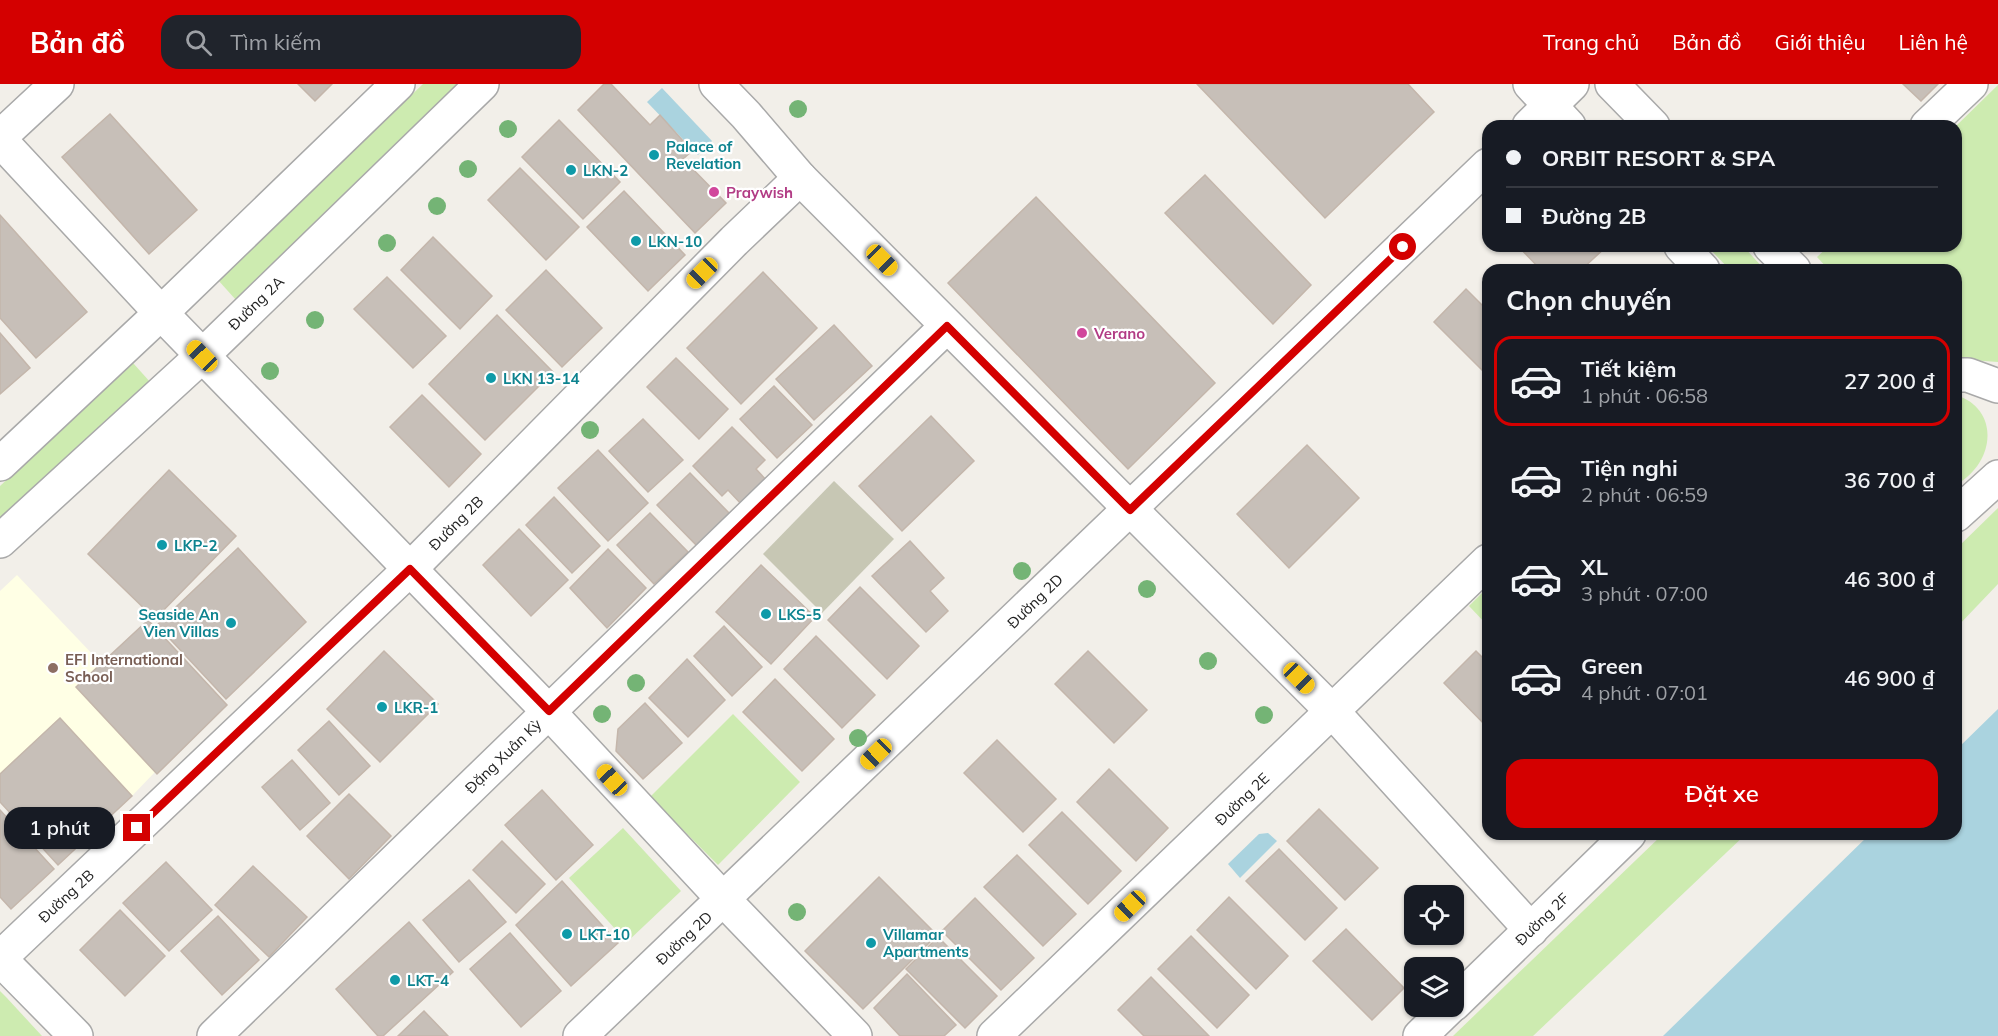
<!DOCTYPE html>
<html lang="vi">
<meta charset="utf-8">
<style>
body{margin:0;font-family:Mulish,sans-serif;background:#20242c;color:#f1f3f6;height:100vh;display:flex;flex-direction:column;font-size:22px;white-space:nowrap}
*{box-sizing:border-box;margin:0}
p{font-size:20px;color:#9ea1a6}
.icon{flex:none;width:33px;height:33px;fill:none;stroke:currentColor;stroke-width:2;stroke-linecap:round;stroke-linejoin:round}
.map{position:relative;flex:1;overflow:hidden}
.side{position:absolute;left:1482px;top:180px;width:480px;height:576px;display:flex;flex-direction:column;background:#171b24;border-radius:18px;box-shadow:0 2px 4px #0004}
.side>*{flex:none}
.banner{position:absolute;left:1482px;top:36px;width:480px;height:132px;border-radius:18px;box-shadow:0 2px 4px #0004;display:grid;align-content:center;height:132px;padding:0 24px;background:#171b24}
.fabs{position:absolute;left:1404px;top:801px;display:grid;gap:12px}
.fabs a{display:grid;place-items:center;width:60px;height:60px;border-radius:12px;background:#171b24;box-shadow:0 2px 4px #0004;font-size:30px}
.end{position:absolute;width:27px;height:27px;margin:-14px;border:8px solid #d40000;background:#fff;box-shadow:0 0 0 3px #fff}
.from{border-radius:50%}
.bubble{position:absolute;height:42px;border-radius:18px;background:#171b24;box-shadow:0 2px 4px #0004;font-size:20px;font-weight:600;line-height:42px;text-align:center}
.car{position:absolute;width:18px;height:36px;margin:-18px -9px;border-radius:8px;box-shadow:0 0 4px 2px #0007;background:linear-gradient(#f5c518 24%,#345 0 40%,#f5c518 0 76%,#345 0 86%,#f5c518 0)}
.banner b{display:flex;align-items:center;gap:21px;height:57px;font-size:22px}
.banner b+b{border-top:2px solid #363941}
.banner i{width:15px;height:15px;background:#f1f3f6}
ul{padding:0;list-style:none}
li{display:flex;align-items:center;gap:18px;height:90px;margin:0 12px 9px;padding:0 12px;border:3px solid transparent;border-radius:18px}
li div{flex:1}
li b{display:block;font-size:22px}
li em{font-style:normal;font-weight:600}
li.current{border-color:#d40000}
li>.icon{width:54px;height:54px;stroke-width:1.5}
h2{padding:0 24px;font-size:27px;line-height:72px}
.primary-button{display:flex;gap:12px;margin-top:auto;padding:12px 24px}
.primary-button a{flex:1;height:69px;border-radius:18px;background:#d40000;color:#fff;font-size:24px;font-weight:600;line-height:69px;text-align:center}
header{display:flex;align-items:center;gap:36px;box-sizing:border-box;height:84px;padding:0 30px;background:#d40000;color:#fff}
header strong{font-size:28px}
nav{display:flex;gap:33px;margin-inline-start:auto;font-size:21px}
.search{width:420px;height:54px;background:#20242c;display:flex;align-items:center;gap:15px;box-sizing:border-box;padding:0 21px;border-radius:18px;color:#9ea1a6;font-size:22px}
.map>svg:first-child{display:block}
.education{fill:#ffffe5}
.construction{fill:#c7c7b4}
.grass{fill:#cdebb0}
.water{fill:#aad3df}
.building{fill:#c7bfb8;stroke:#c4b6ab;stroke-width:1.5}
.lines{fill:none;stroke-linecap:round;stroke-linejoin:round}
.minor-casing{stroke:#a9a9a9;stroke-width:36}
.minor{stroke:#fff;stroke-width:33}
.tree{fill:#74b475}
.route{stroke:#d40000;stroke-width:8}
.culture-dot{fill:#0f9aa8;stroke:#fff;stroke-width:2}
.hotel-dot{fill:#d1479c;stroke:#fff;stroke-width:2}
.education-dot{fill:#8d6e63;stroke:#fff;stroke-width:2}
.labels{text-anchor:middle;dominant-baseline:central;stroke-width:4.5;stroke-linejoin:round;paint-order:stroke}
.culture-label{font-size:15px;font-weight:bold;fill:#0d838f;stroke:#fff;text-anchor:start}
.hotel-label{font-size:15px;font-weight:bold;fill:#b23c85;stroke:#fff;text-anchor:start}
.street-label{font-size:15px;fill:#222;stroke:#fff}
.education-label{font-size:15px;font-weight:bold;fill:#785e54;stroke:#fff;text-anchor:start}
</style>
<header>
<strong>Bản đồ</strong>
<div class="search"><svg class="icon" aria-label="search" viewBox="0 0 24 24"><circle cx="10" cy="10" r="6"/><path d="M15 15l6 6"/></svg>Tìm kiếm</div>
<nav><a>Trang chủ</a><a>Bản đồ</a><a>Giới thiệu</a><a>Liên hệ</a></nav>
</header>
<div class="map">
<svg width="1998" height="952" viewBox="0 0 1998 952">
<rect width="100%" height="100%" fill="#f2efe9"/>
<polygon class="education" points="17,491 180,662 132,712 58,781 0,718 0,507"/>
<polygon class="construction" points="834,397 894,455 822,529 763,470"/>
<g class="grass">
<polygon points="423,0 462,0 236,216 218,196"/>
<polygon points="1998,1 1998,278 1956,275 1956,186 1829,186 1817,173 1829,162 1956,162 1956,42"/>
<polygon points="1707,162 1743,162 1765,186 1730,186"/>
<polygon points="133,279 151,299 0,438 0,402"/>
<path d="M1956,311c42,13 42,65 0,90z"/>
<polygon points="1998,424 1998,500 1956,544 1956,465"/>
<polygon points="1488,503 1488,542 1469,522"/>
<polygon points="733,630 800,698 718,781 650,713"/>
<polygon points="623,744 681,807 627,858 569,794"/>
<polygon points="1663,750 1746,750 1533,952 1453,952"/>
<polygon points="0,907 6,913 42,952 0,952"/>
</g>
<g class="water">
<polygon points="662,4 712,57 698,71 647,18"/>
<polygon points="1998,625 1998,952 1663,952 1870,750 1956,750 1956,666"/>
<polygon points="1268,749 1277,757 1240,794 1228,780 1259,750"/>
</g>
<g class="building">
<polygon points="298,0 332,0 315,17"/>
<polygon points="604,0 611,0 650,41 660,31 692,67 683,75 726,119 695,149 578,26"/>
<polygon points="1197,0 1408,0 1434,28 1325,134"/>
<polygon points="1903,0 1938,0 1921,17"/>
<polygon points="110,30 197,126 149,170 62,73"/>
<polygon points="559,36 620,98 583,135 522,73"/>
<polygon points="520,84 579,143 546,176 488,116"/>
<polygon points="1205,91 1311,201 1273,240 1165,129"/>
<polygon points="624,107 685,171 648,207 587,143"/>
<polygon points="1036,113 1215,299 1128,385 948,199"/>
<polygon points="0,131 87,228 36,274 0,234"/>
<polygon points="433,153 492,212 460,245 401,186"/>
<polygon points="1518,162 1607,162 1581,186 1541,186"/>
<polygon points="546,186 602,244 562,283 506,226"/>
<polygon points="763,188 817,244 741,320 687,264"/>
<polygon points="387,193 446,252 413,284 354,225"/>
<polygon points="1466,205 1488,227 1488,292 1434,238"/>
<polygon points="497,231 553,288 485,356 429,300"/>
<polygon points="834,241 872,282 814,336 776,295"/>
<polygon points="0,249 30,284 0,310"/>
<polygon points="676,274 728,325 699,355 647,303"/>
<polygon points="774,302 812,341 777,374 740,335"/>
<polygon points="422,311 481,370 449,403 390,343"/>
<polygon points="931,332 974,377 902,447 859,402"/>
<polygon points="643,335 683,376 648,408 609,367"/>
<polygon points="732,343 765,376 756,385 768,398 743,422 728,406 722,412 693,382"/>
<polygon points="1307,361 1359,414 1289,484 1237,430"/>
<polygon points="598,366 648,419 608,457 558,404"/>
<polygon points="169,386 236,452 155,535 88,470"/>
<polygon points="690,389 730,430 697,462 657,421"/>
<polygon points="554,413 600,462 572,489 526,441"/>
<polygon points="650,429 688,468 654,500 617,461"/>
<polygon points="519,445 568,496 531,532 483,481"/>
<polygon points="910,457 944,494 930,507 948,527 926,548 872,492"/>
<polygon points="238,464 306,538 226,615 157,541"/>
<polygon points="608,465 646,504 607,544 570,504"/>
<polygon points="761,481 815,533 771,580 716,528"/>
<polygon points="860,503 919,562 887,595 828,536"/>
<polygon points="148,536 227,621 157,690 76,603"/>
<polygon points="724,542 762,583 732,612 694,572"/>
<polygon points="816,552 875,611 842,644 784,585"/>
<polygon points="384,567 438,620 380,678 327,625"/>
<polygon points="1088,567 1147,626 1114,659 1055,600"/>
<polygon points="1476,567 1488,579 1488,644 1444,599"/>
<polygon points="687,575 725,616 688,653 649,614"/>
<polygon points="775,595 834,655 802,687 743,628"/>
<polygon points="645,619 682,659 643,695 616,667 618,645"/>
<polygon points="60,634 132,712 58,781 0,718 0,690"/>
<polygon points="329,637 370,682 339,711 298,666"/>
<polygon points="997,656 1056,715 1023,748 964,689"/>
<polygon points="292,676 330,719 300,746 262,703"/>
<polygon points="1109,685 1168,744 1136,777 1077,718"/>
<polygon points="542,706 593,761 556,796 505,741"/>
<polygon points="349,710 391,752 349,795 307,752"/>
<polygon points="1319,725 1378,784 1345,816 1287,757"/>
<polygon points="0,726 54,785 11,825 0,813"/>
<polygon points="1062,728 1121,787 1088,820 1029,761"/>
<polygon points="502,757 545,800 516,829 473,786"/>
<polygon points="1279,765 1337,824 1305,856 1246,797"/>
<polygon points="1017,771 1076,830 1043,862 984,803"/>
<polygon points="166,778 212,826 169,867 123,819"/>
<polygon points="253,782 307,833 269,873 215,821"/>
<polygon points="879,793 937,851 863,925 805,867"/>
<polygon points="469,796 506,838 459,878 423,836"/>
<polygon points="562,797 618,859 571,902 516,841"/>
<polygon points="1229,813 1288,872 1256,905 1197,846"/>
<polygon points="975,814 1034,874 1001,906 942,847"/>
<polygon points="120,826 165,872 125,912 80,866"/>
<polygon points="218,832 259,876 222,911 181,867"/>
<polygon points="409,838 453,888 383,952 378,952 336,905"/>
<polygon points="1346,845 1404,904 1372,936 1313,877"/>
<polygon points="510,849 561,907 521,943 470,885"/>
<polygon points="1191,852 1249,911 1217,944 1158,885"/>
<polygon points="938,853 997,912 965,944 906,885"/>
<polygon points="907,890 956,941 944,952 900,952 874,924"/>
<polygon points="1151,893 1209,952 1144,952 1118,926"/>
<polygon points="424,927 448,952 398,952"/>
</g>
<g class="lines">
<g class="minor-casing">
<g id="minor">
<polyline points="716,0 746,31 800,94 1333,628 1531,846"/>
<polyline points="1530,0 1569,42"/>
<polyline points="1612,0 1653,42"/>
<polyline points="1529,42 1572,0"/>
<polyline points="1927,42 1971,0"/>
<polyline points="0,53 57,0"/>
<polyline points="0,56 161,229 549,628 724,816 855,952"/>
<polyline points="1681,162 1703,186"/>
<polyline points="1770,162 1794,186"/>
<polyline points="1956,291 1968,291 1998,302"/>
<polyline points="0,380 161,229 398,0"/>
<polyline points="1956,431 1998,393"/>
<polyline points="0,457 202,272 482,0"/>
<polyline points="0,874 410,485 734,157 800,94"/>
<polyline points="0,875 76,952"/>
<polyline points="1454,920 1629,750"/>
<polyline points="214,952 947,242"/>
<polyline points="580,952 1488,81"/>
<polyline points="994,952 1488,477"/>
<polyline points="1420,952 1451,922"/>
</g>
</g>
<use href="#minor" class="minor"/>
</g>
<g class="tree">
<circle cx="798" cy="25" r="9"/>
<circle cx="508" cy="45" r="9"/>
<circle cx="468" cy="85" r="9"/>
<circle cx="437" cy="122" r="9"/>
<circle cx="387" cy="159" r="9"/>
<circle cx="315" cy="236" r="9"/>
<circle cx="270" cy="287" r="9"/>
<circle cx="590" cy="346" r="9"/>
<circle cx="1022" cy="487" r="9"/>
<circle cx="1147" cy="505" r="9"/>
<circle cx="1208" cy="577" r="9"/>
<circle cx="636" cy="599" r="9"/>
<circle cx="602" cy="630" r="9"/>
<circle cx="1264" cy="631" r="9"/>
<circle cx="858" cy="654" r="9"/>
<circle cx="797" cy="828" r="9"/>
</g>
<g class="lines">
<polyline class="route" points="137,744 410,485 549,627 947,242 1130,426 1403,163"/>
</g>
<g class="culture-dot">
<circle cx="654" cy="71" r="6"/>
<circle cx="571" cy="86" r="6"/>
<circle cx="636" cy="157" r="6"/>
<circle cx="491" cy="294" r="6"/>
<circle cx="162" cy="461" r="6"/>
<circle cx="766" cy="530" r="6"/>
<circle cx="231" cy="539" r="6"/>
<circle cx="382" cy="623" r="6"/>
<circle cx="567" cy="850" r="6"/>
<circle cx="871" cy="859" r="6"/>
<circle cx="395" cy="896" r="6"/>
</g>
<g class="hotel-dot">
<circle cx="714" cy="108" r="6"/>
<circle cx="1082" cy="249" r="6"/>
</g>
<circle class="education-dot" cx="53" cy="584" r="6"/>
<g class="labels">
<g class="culture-label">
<text x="666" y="62">Palace of<tspan x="666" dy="17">Revelation</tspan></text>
<text x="583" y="86">LKN-2</text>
<text x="648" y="157">LKN-10</text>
<text x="503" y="294">LKN 13-14</text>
<text x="174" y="461">LKP-2</text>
<text x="219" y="530" text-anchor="end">Seaside An<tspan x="219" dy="17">Vien Villas</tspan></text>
<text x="778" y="530">LKS-5</text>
<text x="394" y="623">LKR-1</text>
<text x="579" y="850">LKT-10</text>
<text x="883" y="850">Villamar<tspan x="883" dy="17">Apartments</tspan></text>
<text x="407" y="896">LKT-4</text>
</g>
<g class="hotel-label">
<text x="726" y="108">Praywish</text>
<text x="1094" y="249">Verano</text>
</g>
<g class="street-label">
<text transform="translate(256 219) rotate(-44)">Đường 2A</text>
<text transform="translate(456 439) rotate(-45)">Đường 2B</text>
<text transform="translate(1035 517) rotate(-44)">Đường 2D</text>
<text transform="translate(503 672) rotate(-44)">Đặng Xuân Kỳ</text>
<text transform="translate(1242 715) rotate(-44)">Đường 2E</text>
<text transform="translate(66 812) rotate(-43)">Đường 2B</text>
<text transform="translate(1542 835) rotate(-44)">Đường 2F</text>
<text transform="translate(684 854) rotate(-43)">Đường 2D</text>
</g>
<g class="education-label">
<text x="65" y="575">EFI International<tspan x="65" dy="17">School</tspan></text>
</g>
</g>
</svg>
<div class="fabs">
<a><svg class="icon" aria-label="locate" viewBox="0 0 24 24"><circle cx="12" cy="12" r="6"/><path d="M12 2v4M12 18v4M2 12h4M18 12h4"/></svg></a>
<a><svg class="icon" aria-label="layers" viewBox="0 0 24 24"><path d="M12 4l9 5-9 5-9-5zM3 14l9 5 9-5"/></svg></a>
</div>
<i class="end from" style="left:1403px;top:163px"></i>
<i class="end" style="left:137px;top:744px"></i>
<div class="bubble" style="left:4px;top:723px;width:111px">1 phút</div>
<i class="car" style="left:882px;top:176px;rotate:135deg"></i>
<i class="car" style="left:702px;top:189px;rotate:225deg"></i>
<i class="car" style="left:202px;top:272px;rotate:316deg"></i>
<i class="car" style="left:1299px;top:594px;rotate:135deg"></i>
<i class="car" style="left:876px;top:670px;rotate:226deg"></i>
<i class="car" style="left:612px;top:696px;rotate:317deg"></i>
<i class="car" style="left:1130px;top:822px;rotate:226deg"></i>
<div class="banner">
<b><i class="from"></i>ORBIT RESORT &amp; SPA</b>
<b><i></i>Đường 2B</b>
</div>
<section class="side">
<h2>Chọn chuyến</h2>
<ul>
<li class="current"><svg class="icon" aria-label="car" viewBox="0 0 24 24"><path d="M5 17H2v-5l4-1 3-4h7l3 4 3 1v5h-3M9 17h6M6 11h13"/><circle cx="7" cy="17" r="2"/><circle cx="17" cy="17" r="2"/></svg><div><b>Tiết kiệm</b><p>1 phút · 06:58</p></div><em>27 200 ₫</em></li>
<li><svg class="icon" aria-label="car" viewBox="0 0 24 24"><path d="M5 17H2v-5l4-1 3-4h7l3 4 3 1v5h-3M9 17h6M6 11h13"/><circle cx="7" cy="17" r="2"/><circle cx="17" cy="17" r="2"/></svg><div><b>Tiện nghi</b><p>2 phút · 06:59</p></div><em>36 700 ₫</em></li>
<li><svg class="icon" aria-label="car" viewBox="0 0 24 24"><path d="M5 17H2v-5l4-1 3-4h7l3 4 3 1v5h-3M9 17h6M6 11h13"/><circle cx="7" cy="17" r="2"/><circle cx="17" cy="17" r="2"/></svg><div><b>XL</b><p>3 phút · 07:00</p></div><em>46 300 ₫</em></li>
<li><svg class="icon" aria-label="car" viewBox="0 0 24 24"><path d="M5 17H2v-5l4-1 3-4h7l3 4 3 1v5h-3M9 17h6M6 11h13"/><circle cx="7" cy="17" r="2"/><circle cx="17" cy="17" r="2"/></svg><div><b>Green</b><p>4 phút · 07:01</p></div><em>46 900 ₫</em></li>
</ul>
<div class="primary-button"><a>Đặt xe</a></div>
</section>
</div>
